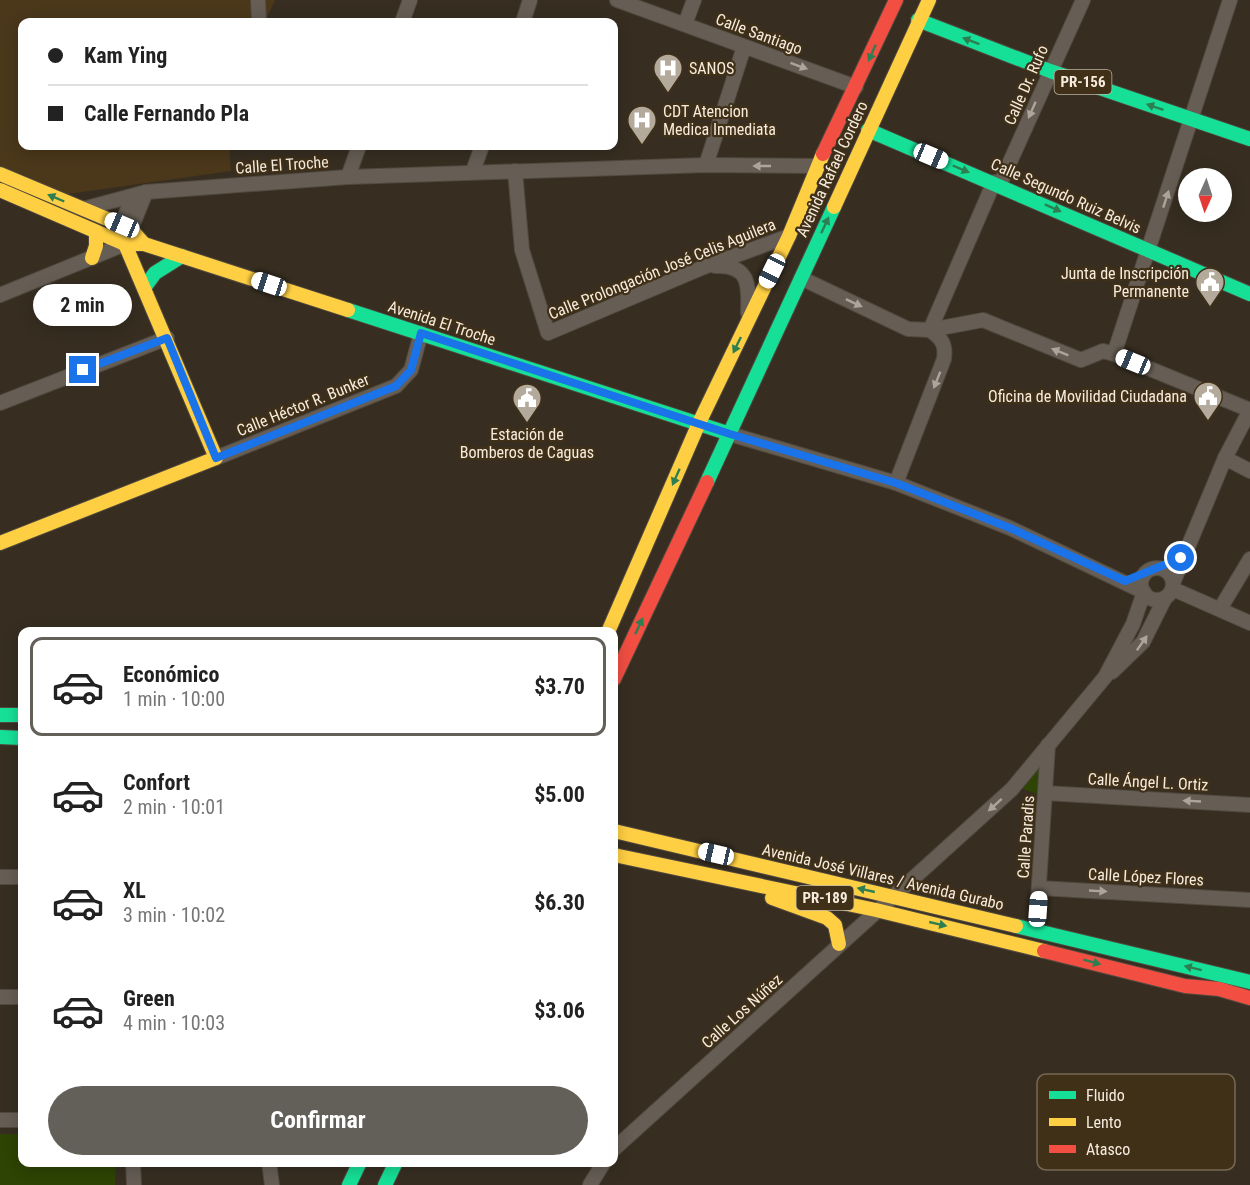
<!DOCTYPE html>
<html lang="es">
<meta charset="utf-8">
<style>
body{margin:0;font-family:"Roboto Condensed",sans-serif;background:#f6f6f6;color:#222;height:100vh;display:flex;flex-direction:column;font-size:22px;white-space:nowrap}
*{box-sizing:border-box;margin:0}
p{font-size:20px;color:#767676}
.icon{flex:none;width:33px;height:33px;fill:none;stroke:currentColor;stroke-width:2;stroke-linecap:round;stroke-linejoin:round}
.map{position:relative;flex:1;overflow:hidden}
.details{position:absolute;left:18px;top:627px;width:600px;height:540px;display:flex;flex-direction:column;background:#fff;border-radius:12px;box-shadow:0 3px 15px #0003}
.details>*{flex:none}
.top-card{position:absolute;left:18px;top:18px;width:600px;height:132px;border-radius:12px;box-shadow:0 3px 15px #0003;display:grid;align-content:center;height:132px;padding:0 30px;background:#fff}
.needle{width:39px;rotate:183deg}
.tools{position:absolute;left:1178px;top:168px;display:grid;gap:12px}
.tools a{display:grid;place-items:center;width:54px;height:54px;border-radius:50%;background:#fff;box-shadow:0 3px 15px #0003;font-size:30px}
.end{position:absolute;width:27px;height:27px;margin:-14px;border:8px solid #1a73e8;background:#fff;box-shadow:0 0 0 3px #fff}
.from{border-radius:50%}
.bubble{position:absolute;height:42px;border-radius:21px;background:#fff;box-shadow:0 3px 15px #0003;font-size:20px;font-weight:700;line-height:42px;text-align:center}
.car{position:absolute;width:18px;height:36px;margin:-18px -9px;border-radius:8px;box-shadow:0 0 4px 2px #0007;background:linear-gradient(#fff 24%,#345 0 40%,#fff 0 76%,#345 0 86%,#fff 0)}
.top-card b{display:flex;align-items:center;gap:21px;height:57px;font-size:22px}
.top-card b+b{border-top:2px solid #e0e0e0}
.top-card i{width:15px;height:15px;background:#222}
ul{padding:10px 0 0;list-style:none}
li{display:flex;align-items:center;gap:18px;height:99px;margin:0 12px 9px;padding:0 18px;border:3px solid transparent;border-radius:12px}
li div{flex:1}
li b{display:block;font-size:22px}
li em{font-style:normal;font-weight:700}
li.on{border-color:#635f59}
li>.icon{width:54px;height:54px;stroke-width:1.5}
.button{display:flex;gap:12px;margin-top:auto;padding:12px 30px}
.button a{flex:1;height:69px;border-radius:36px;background:#635f59;color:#fff;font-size:24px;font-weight:700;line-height:69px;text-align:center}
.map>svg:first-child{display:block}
.built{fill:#4b381b}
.green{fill:#2d4404}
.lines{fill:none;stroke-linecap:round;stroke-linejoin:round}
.street-casing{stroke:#51493e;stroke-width:16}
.fast-casing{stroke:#51493e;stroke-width:16}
.slow-casing{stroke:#51493e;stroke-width:16}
.jam-casing{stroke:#51493e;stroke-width:16}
.street{stroke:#665e55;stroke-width:14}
.fast{stroke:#16e098;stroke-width:14}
.slow{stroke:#ffcf43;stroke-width:14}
.jam{stroke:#f24e42;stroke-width:14}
.oneway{fill:#2d7f52}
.oneway2{fill:#aea59a}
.route{stroke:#1a73e8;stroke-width:8}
.labels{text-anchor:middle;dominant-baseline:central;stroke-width:4.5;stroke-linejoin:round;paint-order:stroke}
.shield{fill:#403018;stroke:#bfb4a3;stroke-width:1.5}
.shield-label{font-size:15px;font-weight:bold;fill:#f6ecde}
.street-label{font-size:16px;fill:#f6ecde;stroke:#403018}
.poi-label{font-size:16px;fill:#f6ecde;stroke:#403018;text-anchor:start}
.key{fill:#403018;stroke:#776853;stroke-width:1.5}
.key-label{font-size:16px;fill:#f6ecde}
</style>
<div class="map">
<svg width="1250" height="1185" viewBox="0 0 1250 1185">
<rect width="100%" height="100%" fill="#372e21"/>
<polygon class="built" points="0,0 275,0 265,22 22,22 22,146 229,146 231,171 68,194 0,166"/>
<g class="green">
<polygon points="1040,759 1039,795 1020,788"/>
<polygon points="0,1134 22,1134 22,1162 116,1163 115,1185 0,1185"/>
</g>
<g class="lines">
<g class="street-casing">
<g id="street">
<polyline points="258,0 259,22"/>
<polyline points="617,0 856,87"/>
<polyline points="402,22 410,0"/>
<polyline points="523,22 530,0"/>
<polyline points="685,24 694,0"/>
<polyline points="706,165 744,47"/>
<polyline points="473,171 482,146"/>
<polyline points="515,171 522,250 548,333 704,267 789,236"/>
<polyline points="348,177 359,146"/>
<polyline points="1000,184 1083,0"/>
<polyline points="83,209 146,192 348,177 706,165 818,166"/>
<polyline points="118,233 133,196"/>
<path d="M715,266c35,-2 34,20 33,47"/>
<polyline points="801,278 908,329 930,330 994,182"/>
<polyline points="0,295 125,244 146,192"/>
<polyline points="1114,354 1230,0"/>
<polyline points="0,403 167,338"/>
<polyline points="216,458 396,386 411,370 421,333"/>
<polyline points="1225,458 1250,471"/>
<path d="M896,483l48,-124c2,-15 -2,-20 -14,-29l53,-10 98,40 22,-9 11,3 136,56"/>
<circle cx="1157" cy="584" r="16"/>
<polyline points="1173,583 1225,458 1250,410"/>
<polyline points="1173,589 1250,623"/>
<polyline points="1220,609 1250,559"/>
<polyline points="1112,672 1143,642 1165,598"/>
<polyline points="1045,793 1250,805"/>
<polyline points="0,877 22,877"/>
<polyline points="1039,888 1250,900"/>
<polyline points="1036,930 1048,745"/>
<polyline points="0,997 22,997"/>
<polyline points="0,1120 22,1120"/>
<polyline points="614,1149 1012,789 1105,677 1133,624 1144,592 1010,528 896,483 730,434"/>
<polyline points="133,1162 134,1185"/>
<polyline points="269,1162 272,1185"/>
<polyline points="590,1185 604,1162"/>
</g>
</g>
<g class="fast-casing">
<g id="fast">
<polyline points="918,20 1050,71 1250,139"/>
<polyline points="868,130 1250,294"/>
<polyline points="144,288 155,273 182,256"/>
<polyline points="348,310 730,434"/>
<polyline points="707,482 834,207"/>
<polyline points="0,715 22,715"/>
<polyline points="0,737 22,738"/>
<polyline points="1016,926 1250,982"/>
<polyline points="349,1185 360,1162"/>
<polyline points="385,1185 396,1162"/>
</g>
</g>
<g class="slow-casing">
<g id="slow">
<polyline points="0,174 131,229 144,244"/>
<polyline points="0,190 125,244 144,244 348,310"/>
<polyline points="834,207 929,0"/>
<polyline points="92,258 96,246 96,232"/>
<polyline points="0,543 216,458 125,244"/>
<polyline points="608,632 699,423 789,236 823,154"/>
<polyline points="614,831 1016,926"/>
<polyline points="614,855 876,910 1044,951"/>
<polyline points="772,898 827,918 835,925 839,944"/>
</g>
</g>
<g class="jam-casing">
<g id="jam">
<polyline points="823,154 896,0"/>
<polyline points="614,679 707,482"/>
<polyline points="1044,951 1185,986 1219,989 1250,998"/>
</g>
</g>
<use href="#street" class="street"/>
<use href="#fast" class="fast"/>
<use href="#slow" class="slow"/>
<use href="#jam" class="jam"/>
</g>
<defs><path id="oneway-solid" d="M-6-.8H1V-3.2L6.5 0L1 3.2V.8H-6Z" transform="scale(1.5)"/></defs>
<g class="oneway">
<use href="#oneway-solid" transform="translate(971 41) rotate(-159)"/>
<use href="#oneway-solid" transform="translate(872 53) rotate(114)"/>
<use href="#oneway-solid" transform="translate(1155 107) rotate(-161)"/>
<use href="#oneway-solid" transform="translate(961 169) rotate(23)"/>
<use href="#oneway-solid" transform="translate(56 198) rotate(-157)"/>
<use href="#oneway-solid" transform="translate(1053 208) rotate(24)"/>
<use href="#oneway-solid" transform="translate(825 225) rotate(-65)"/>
<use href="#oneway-solid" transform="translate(737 345) rotate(116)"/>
<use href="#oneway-solid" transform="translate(676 477) rotate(114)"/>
<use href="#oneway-solid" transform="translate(639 626) rotate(-65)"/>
<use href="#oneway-solid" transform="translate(866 890) rotate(-167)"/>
<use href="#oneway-solid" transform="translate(938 924) rotate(13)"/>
<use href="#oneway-solid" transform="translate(1092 962) rotate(15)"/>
<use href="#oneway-solid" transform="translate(1193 968) rotate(-166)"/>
</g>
<g class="oneway2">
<use href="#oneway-solid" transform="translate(799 66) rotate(20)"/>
<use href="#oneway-solid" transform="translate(1032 110) rotate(114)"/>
<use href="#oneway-solid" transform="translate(762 166) rotate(-180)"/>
<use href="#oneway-solid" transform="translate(1166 199) rotate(-72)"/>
<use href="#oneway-solid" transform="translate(854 303) rotate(25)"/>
<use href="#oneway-solid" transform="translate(1060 352) rotate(-158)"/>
<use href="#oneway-solid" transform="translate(937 380) rotate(112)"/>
<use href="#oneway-solid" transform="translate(1142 643) rotate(-55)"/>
<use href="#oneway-solid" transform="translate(1192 801) rotate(-177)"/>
<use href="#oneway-solid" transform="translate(995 805) rotate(138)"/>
<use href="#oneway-solid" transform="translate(1098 891) rotate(3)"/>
</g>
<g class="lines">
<polyline class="route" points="83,370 167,338 216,458 396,386 411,370 421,333 730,434 896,483 1010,528 1125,581 1181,558"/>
</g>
<defs>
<g id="hospital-pin" transform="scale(1.5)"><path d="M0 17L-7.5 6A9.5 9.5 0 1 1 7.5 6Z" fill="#b3aa9c" stroke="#403018"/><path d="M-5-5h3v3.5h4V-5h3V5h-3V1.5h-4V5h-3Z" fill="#fff"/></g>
<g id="civic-pin" transform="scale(1.5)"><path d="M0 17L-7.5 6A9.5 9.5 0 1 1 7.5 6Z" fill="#b3aa9c" stroke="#403018"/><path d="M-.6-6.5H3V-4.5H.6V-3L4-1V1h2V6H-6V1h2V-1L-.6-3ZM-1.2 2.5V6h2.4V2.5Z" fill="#fff"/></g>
</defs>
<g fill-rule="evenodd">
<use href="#hospital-pin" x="668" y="68"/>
<use href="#hospital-pin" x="642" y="120"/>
<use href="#civic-pin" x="1210" y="282"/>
<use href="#civic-pin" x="1208" y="396"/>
<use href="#civic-pin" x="527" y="398"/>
</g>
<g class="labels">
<g class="shield">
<rect x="1054.5" y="70" width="57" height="24" rx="4.5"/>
<rect x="796.5" y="886" width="57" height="24" rx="4.5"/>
</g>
<g class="shield-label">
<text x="1083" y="82">PR-156</text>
<text x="825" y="898">PR-189</text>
</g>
<g class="street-label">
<text transform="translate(759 34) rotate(20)">Calle Santiago</text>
<text transform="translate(1026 85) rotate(-66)">Calle Dr. Rufo</text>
<text transform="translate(282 165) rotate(-4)">Calle El Troche</text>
<text transform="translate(832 169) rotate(-65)">Avenida Rafael Cordero</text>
<text transform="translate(1066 196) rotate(24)">Calle Segundo Ruiz Belvis</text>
<text transform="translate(662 269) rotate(-22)">Calle Prolongación José Celis Aguilera</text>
<text transform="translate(442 323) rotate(18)">Avenida El Troche</text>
<text transform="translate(303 405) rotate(-22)">Calle Héctor R. Bunker</text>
<text transform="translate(1148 782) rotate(3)">Calle Ángel L. Ortiz</text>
<text transform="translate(1026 837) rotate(-86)">Calle Paradis</text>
<text transform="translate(883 877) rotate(13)">Avenida José Villares / Avenida Gurabo</text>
<text transform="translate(1146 877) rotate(3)">Calle López Flores</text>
<text transform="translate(742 1011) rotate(-42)">Calle Los Núñez</text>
</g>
<g class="poi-label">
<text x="689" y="68">SANOS</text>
<text x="663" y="111">CDT Atencion<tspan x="663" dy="18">Medica Inmediata</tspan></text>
<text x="1189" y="273" text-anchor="end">Junta de Inscripción<tspan x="1189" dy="18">Permanente</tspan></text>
<text x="1187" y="396" text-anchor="end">Oficina de Movilidad Ciudadana</text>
<text x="527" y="434" text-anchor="middle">Estación de<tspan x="527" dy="18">Bomberos de Caguas</tspan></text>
</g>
</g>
<rect x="1037" y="1074" width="198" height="96" rx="9" class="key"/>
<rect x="1049" y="1091" width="27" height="8" fill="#16e098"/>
<rect x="1049" y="1118" width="27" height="8" fill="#ffcf43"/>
<rect x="1049" y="1145" width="27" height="8" fill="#f24e42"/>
<g class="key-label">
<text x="1086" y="1101">Fluido</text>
<text x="1086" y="1128">Lento</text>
<text x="1086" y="1155">Atasco</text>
</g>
</svg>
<div class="tools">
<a><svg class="needle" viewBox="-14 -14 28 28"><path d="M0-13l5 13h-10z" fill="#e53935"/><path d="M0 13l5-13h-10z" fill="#767676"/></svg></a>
</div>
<i class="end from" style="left:1181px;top:558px"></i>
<i class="end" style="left:83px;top:370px"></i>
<div class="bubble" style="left:33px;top:284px;width:99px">2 min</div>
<i class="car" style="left:931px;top:156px;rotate:113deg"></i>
<i class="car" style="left:122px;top:225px;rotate:293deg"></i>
<i class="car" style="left:772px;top:271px;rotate:206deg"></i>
<i class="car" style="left:269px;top:284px;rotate:288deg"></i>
<i class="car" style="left:1133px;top:362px;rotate:292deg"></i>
<i class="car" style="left:716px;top:854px;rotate:283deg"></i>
<i class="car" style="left:1038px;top:909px;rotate:4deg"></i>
<div class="top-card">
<b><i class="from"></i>Kam Ying</b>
<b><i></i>Calle Fernando Pla</b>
</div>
<section class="details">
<ul>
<li class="on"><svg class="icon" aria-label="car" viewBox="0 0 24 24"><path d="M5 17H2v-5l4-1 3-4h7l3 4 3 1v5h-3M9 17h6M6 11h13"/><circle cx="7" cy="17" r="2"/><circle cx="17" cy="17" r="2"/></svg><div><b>Económico</b><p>1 min · 10:00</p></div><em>$3.70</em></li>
<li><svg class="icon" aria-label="car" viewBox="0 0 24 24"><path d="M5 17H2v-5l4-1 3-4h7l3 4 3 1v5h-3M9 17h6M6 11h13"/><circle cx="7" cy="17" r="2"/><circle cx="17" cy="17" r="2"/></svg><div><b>Confort</b><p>2 min · 10:01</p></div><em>$5.00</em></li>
<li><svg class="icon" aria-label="car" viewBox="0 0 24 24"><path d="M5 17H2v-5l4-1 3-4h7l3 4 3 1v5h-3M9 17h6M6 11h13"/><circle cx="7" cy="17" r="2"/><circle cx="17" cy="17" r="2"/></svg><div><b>XL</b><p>3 min · 10:02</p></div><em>$6.30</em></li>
<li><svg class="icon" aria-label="car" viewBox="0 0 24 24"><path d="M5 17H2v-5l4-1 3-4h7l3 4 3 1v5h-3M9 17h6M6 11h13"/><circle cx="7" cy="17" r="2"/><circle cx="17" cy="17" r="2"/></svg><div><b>Green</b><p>4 min · 10:03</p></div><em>$3.06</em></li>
</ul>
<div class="button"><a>Confirmar</a></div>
</section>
</div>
